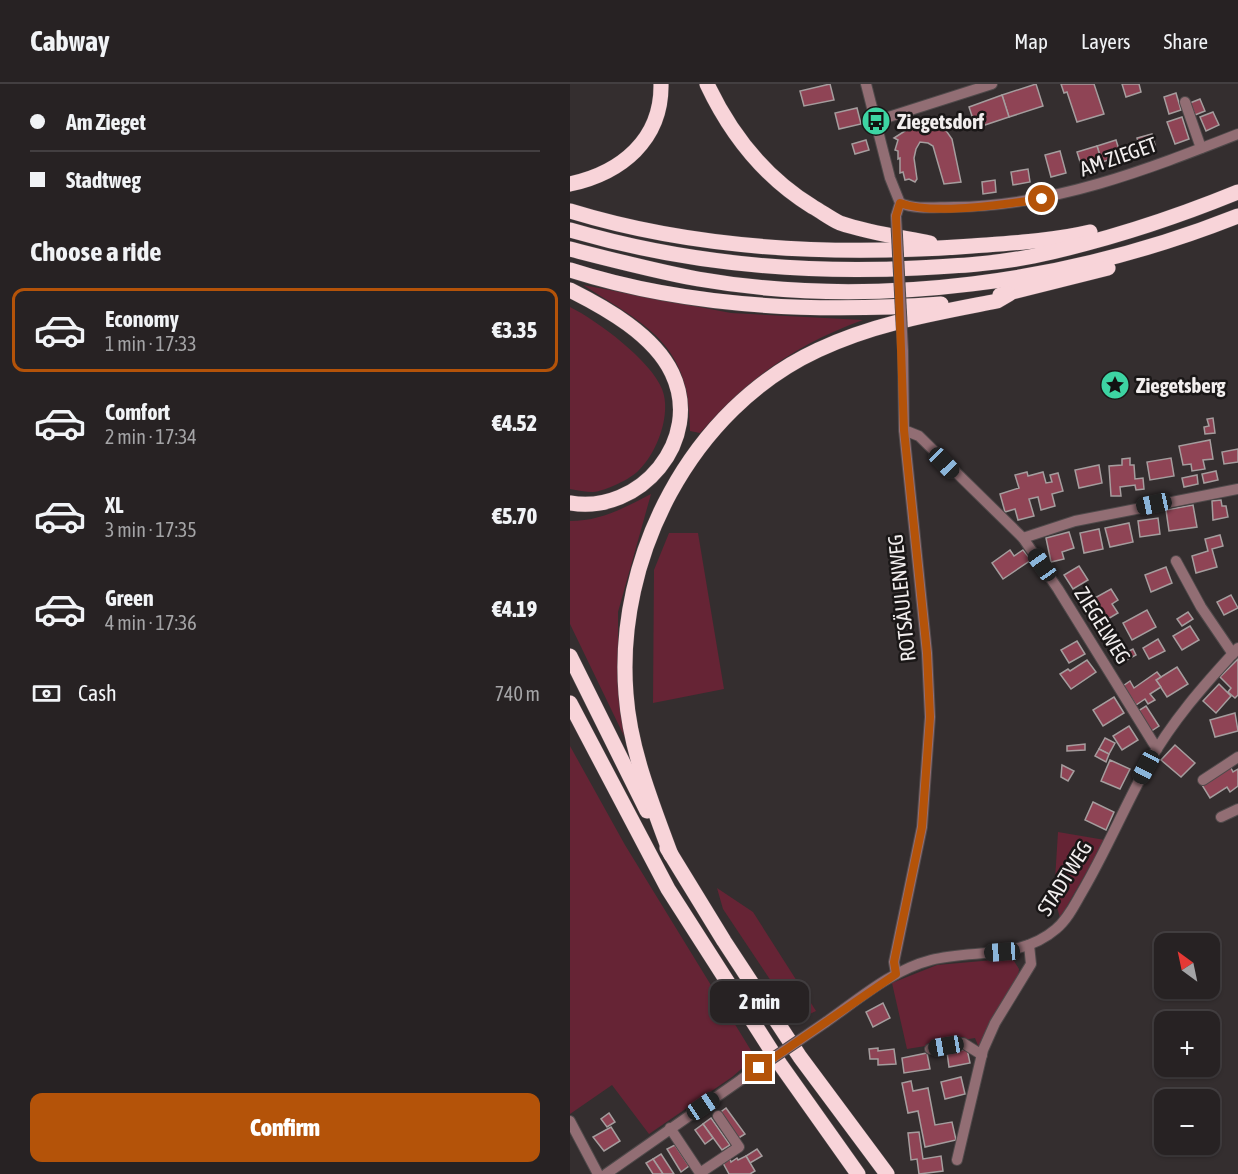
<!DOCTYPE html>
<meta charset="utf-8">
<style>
body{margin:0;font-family:"Asap Condensed",sans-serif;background:#332f30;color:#f1f3f6;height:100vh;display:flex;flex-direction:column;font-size:22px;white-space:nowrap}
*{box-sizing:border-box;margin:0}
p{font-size:20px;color:#a4a4a6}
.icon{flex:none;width:33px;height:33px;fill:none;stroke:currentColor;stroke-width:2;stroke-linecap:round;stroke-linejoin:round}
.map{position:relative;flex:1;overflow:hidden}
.details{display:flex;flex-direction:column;background:#272223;width:570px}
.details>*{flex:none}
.hud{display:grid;align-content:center;height:132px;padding:0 30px;background:#272223}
.needle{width:39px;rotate:327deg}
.controls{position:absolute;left:584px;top:849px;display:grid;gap:12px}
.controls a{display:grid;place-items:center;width:66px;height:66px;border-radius:12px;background:#272223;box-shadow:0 2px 4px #0004,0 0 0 2px #433f41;font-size:30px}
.end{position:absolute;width:27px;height:27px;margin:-14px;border:8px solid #b45309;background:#fff;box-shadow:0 0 0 3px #fff}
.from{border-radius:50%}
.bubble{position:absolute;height:42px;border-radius:12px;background:#272223;box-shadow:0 2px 4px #0004,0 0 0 2px #433f41;font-size:20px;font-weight:800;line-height:42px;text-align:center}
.car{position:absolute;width:18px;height:36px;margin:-18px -9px;border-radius:8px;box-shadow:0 0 4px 2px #0007;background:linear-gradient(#222 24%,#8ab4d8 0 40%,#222 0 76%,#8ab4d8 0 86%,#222 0)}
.hud b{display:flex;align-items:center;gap:21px;height:57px;font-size:22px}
.hud b+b{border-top:2px solid #433f41}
.hud i{width:15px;height:15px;background:#f1f3f6}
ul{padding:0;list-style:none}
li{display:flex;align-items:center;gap:18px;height:84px;margin:0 12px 9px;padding:0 18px;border:3px solid transparent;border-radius:12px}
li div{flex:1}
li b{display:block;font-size:22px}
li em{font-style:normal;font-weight:800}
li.active{border-color:#b45309}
li>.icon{width:54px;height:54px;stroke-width:1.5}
h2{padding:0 30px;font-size:27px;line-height:72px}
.pay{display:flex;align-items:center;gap:15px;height:66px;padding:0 30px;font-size:22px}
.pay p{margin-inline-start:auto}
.action{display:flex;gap:12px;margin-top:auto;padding:12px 30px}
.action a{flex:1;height:69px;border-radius:12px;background:#b45309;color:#fff;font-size:24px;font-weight:800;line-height:69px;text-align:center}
header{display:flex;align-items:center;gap:36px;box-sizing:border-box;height:84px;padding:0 30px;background:#272223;border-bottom:2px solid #433f41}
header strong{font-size:28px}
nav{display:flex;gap:33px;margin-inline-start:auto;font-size:21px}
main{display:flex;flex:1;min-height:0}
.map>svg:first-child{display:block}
.green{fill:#662435}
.building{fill:#8f4455;stroke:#a59d9e;stroke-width:1.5}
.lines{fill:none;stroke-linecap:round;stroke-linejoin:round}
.minor-casing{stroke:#4f494a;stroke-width:12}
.highway-casing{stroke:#4f494a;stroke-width:16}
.minor{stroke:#926e74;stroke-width:10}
.highway{stroke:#f8d4d9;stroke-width:15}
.minor-bridge-casing{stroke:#4f494a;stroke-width:12;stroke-linecap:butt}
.minor-bridge{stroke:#926e74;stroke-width:10}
.route{stroke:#b45309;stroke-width:8}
.labels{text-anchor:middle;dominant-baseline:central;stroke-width:5;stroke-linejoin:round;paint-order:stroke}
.poi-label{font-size:21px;font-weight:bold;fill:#f2eeee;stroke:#1a1717;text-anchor:start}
.street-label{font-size:21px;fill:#f2eeee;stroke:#1a1717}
</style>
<header>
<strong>Cabway</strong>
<nav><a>Map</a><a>Layers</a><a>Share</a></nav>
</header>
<main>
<section class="details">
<div class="hud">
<b><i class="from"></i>Am Zieget</b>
<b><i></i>Stadtweg</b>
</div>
<h2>Choose a ride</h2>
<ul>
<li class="active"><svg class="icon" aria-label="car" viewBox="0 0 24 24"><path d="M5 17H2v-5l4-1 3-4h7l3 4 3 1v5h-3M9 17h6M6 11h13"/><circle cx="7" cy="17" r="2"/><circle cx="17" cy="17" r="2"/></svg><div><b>Economy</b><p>1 min · 17:33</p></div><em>€3.35</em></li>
<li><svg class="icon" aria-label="car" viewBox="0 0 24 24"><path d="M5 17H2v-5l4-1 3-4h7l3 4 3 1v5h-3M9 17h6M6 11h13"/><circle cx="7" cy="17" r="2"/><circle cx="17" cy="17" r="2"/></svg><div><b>Comfort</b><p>2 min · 17:34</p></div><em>€4.52</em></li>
<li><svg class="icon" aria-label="car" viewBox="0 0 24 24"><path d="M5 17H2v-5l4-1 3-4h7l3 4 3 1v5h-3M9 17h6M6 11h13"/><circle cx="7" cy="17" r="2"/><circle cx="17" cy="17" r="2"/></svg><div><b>XL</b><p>3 min · 17:35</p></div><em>€5.70</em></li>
<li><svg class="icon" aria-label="car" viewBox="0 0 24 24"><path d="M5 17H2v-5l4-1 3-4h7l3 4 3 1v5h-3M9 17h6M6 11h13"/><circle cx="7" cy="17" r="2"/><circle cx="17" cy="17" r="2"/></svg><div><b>Green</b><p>4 min · 17:36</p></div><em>€4.19</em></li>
</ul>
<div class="pay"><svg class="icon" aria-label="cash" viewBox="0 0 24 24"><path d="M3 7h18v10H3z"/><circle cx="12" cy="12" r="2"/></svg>Cash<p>740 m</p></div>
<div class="action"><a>Confirm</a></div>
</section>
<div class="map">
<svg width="668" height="1090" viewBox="0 0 668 1090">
<rect width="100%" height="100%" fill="#342e2f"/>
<g class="green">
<path d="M13,201l148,28 132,7c-69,25 -114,58 -163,113l-10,-2c0,-87 -41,-104 -107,-146z"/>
<path d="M0,223c28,14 80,53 92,82 10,24 -5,64 -23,81 -8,9 -34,21 -46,22 -7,0 -16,-2 -23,-3z"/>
<path d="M81,410l-33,118v70l7,56 -55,-114v-103c31,0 54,-13 81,-27z"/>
<polygon points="99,449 128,449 154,605 83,619 84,486"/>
<polygon points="0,662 55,761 185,973 162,993 79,1050 42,1001 0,1030"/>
<polygon points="488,748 535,756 490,834 484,812"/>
<polygon points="147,804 183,828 246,927 227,936 153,825"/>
<polygon points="435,875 444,877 449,885 448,894 409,964 405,954 337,965 322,899 367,881"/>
</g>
<g class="building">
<polygon points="260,0 264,16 234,22 230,7"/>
<polygon points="466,0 473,22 439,33 432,11"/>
<polygon points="491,0 524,0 534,30 507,38 497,8 494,9"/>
<polygon points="552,0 569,0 571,8 556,13"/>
<polygon points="606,9 611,26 599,30 594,13"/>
<polygon points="432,11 439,33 406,44 399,23"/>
<polygon points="630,15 635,27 625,31 620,19"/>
<polygon points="287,24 291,40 269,45 265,29"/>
<polygon points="643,28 649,41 636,47 630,33"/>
<polygon points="612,33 619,55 605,60 597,38"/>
<polygon points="343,36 357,40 359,37 368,41 370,38 382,55 391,98 374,100 363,62 358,59 350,58 346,65 344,74 347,95 345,98 339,95 335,96 333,88 330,89 330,74 328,75 328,67 325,66 328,56 324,54 335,47 333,44"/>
<polygon points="582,50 585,61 570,65 567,54"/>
<polygon points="296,56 299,66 285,70 282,60"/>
<polygon points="546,56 551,72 532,78 527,62"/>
<polygon points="527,62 532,78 512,84 507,68"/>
<polygon points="490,67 496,89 481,93 475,71"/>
<polygon points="458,85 460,98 443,101 441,88"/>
<polygon points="425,96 426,108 413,110 412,98"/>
<polygon points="643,334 645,349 635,350 634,343 639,342 637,335"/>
<polygon points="640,356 643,375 633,376 635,385 622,387 621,380 613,381 609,362"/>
<polygon points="668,365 668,378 654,380 652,368"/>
<polygon points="560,374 560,381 564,381 565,395 573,394 574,405 566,406 565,401 550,403 551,412 541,412 539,382 552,381 552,375"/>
<polygon points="601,374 604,392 580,396 577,378"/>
<polygon points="529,381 532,399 509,404 505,386"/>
<polygon points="646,387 648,396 634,399 632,390"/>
<polygon points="457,388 458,392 473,388 476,399 482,398 480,391 488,389 493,407 482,410 485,422 471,426 468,413 459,415 464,432 448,436 445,425 435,428 430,410 449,404 445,391"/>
<polygon points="627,391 628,400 614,403 612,394"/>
<polygon points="651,416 652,422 656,422 658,433 643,436 642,417"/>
<polygon points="623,421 627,443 599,447 596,426"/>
<polygon points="588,434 590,450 570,453 568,437"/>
<polygon points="559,439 563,458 540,463 535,444"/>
<polygon points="529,445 533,465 514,469 510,449"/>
<polygon points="499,448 504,464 492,468 494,475 481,478 476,454"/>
<polygon points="650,451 653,462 642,465 647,483 626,489 622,472 638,467 635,455"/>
<polygon points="440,466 444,472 453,466 461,476 433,495 422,479"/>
<polygon points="509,482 518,496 503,505 494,491"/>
<polygon points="596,483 602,499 581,508 575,491"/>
<polygon points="541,505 548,516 542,520 548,529 526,542 518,529 528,523 523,515"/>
<polygon points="661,511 668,524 654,531 647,518"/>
<polygon points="577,526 586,543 562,556 553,539"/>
<polygon points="618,528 623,535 612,542 607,535"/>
<polygon points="620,542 629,556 612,566 603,552"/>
<polygon points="588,555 595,567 579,575 573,564"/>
<polygon points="507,557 515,570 499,579 491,566"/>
<polygon points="563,565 566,571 555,577 551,571"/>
<polygon points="668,575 668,611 665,614 658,608 661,604 650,593"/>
<polygon points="517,576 526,588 501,605 490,590 498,585 500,587"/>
<polygon points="607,583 618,600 597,613 586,596"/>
<polygon points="587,588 591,593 586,596 591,603 580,610 585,616 578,620 575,615 566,621 553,602 560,597 564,604"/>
<polygon points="649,600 661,612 646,629 633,617"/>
<polygon points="544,613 554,629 533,642 523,626"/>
<polygon points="576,622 589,642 580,648 568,627"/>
<polygon points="665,629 668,647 645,653 640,636"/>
<polygon points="559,642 568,656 552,666 543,652"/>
<polygon points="535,654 545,659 539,670 529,665"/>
<polygon points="515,660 515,666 497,667 497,662"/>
<polygon points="605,661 625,679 611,693 591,676"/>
<polygon points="529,665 539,670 536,678 525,672"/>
<polygon points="540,676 560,685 550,705 531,697"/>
<polygon points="492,681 504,687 498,697 491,693"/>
<polygon points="660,682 663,688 668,685 668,702 660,708 657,703 640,714 632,701"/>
<polygon points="523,718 544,728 536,746 515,736"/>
<polygon points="313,919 320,934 303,943 296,928"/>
<polygon points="308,964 308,967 324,965 326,980 308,981 308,975 300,975 299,965"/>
<polygon points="397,965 400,979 379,983 377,968"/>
<polygon points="357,969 360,985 334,989 332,974"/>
<polygon points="391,993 395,1010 375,1015 371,998"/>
<polygon points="341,997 343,1007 358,1004 365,1041 382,1038 386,1056 355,1063 348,1027 338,1029 332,999"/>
<polygon points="156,1024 175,1050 167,1055 148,1030"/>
<polygon points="39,1029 45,1038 37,1043 31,1035"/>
<polygon points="141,1034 160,1061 152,1066 133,1040"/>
<polygon points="133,1040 143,1054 135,1060 125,1046"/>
<polygon points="41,1043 50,1057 34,1067 23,1053"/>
<polygon points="349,1048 353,1075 371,1072 373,1087 349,1090 347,1075 341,1076 338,1049"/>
<polygon points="105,1061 119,1082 111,1088 97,1065"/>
<polygon points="187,1065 192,1072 180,1079 176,1072"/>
<polygon points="91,1070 104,1090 93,1090 83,1075"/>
<polygon points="176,1072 185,1087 180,1090 159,1090 153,1079 160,1075 161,1078 167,1074 168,1076"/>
<polygon points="83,1075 93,1090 83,1090 76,1079"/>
</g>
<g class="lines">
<g class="minor-casing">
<g id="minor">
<polyline points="296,0 320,94 330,119 326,132"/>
<polyline points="615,18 631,64"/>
<polyline points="306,37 422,0"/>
<path d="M330,119c17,7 35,4 54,4 100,-1 192,-37 284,-73"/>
<polyline points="334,346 349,352 453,454 488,505 587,665"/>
<polyline points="453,454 505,437 668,405"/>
<polyline points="606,477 631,523 663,570"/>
<polyline points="633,696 668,673"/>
<polyline points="651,733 668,725"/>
<polyline points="326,890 324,878 352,743 360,633 357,569 334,346 333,267"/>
<path d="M256,938c33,-23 66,-52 105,-62 43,-11 89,0 125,-31 12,-10 19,-25 26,-37 24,-41 42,-84 65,-126 24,-44 57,-81 91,-118"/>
<polyline points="360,965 393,959 412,971"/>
<polyline points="0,1037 28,1090"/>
<polyline points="100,1044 130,1089 169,1063 148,1032"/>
<polyline points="387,1076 413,966 425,939 461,880 459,861"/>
<polyline points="36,1090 172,995"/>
</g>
</g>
<g class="highway-casing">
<g id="highway">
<path d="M137,0c24,51 57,93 106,123 9,5 18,12 27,16 29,10 60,14 90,20"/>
<path d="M0,100c51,-11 92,-44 91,-100"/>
<path d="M0,127c130,40 268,45 402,35 40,-3 80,-5 118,-14"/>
<path d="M0,146c113,33 229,44 347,38 39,-2 78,-4 117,-12 70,-15 138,-37 204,-64"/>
<path d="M0,165c43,11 85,22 128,30 178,31 374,3 540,-63"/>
<path d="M0,186c118,38 248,43 371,34"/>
<path d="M0,206c36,18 84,45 102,83 32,67 -32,142 -102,130"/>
<polyline points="430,211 538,184"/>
<polyline points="0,572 77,727"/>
<polyline points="0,619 98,805 210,980 288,1090"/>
<polyline points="97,764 154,857 230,973 317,1090"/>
<path d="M101,771c-19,-52 -41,-105 -45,-161 -11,-137 65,-285 192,-344 57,-27 118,-37 179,-49l12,-7"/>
</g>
</g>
<use href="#minor" class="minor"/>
<use href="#highway" class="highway"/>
<g class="minor-bridge-casing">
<g id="minor-bridge">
<polyline points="326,132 333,267"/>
<polyline points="172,995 256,938"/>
</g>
</g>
<use href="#minor-bridge" class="minor-bridge"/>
</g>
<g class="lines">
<path class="route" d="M189,984l137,-94 -2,-12 28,-135 8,-110 -3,-64 -23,-223 -8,-214 4,-13c34,13 104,1 142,-4"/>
</g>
<defs>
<g id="bus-disc" transform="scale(1.5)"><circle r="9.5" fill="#3dd4a3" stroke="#1a1717"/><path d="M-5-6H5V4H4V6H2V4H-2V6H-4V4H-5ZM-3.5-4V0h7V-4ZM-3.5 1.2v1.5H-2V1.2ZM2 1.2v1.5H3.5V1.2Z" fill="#111"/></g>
<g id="sight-disc" transform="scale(1.5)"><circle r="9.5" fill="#3dd4a3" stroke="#1a1717"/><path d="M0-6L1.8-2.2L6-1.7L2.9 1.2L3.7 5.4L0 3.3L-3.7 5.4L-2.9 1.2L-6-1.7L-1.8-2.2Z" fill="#111"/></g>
</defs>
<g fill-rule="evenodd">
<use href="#bus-disc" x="306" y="37"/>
<use href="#sight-disc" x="545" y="301"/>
</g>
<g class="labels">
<g class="poi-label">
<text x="327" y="37">Ziegetsdorf</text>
<text x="566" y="301">Ziegetsberg</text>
</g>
<g class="street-label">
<text transform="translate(548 72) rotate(-19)">AM ZIEGET</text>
<text transform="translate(331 514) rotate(-96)">ROTSÄULENWEG</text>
<text transform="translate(533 541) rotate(58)">ZIEGELWEG</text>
<text transform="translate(494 794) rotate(-58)">STADTWEG</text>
</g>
</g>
</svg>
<div class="controls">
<a><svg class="needle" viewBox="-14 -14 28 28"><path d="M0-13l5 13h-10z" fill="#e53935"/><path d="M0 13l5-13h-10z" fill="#a4a4a6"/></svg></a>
<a>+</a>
<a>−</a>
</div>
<i class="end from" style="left:472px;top:115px"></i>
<i class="end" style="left:189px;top:984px"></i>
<div class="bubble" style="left:140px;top:897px;width:99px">2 min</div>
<i class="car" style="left:374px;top:379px;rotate:136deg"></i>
<i class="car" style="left:584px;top:420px;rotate:258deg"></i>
<i class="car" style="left:472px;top:481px;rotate:325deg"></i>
<i class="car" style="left:576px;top:683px;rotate:208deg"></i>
<i class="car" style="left:432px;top:868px;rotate:266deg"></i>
<i class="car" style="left:376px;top:962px;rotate:260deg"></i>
<i class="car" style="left:133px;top:1022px;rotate:56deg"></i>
</div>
</main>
